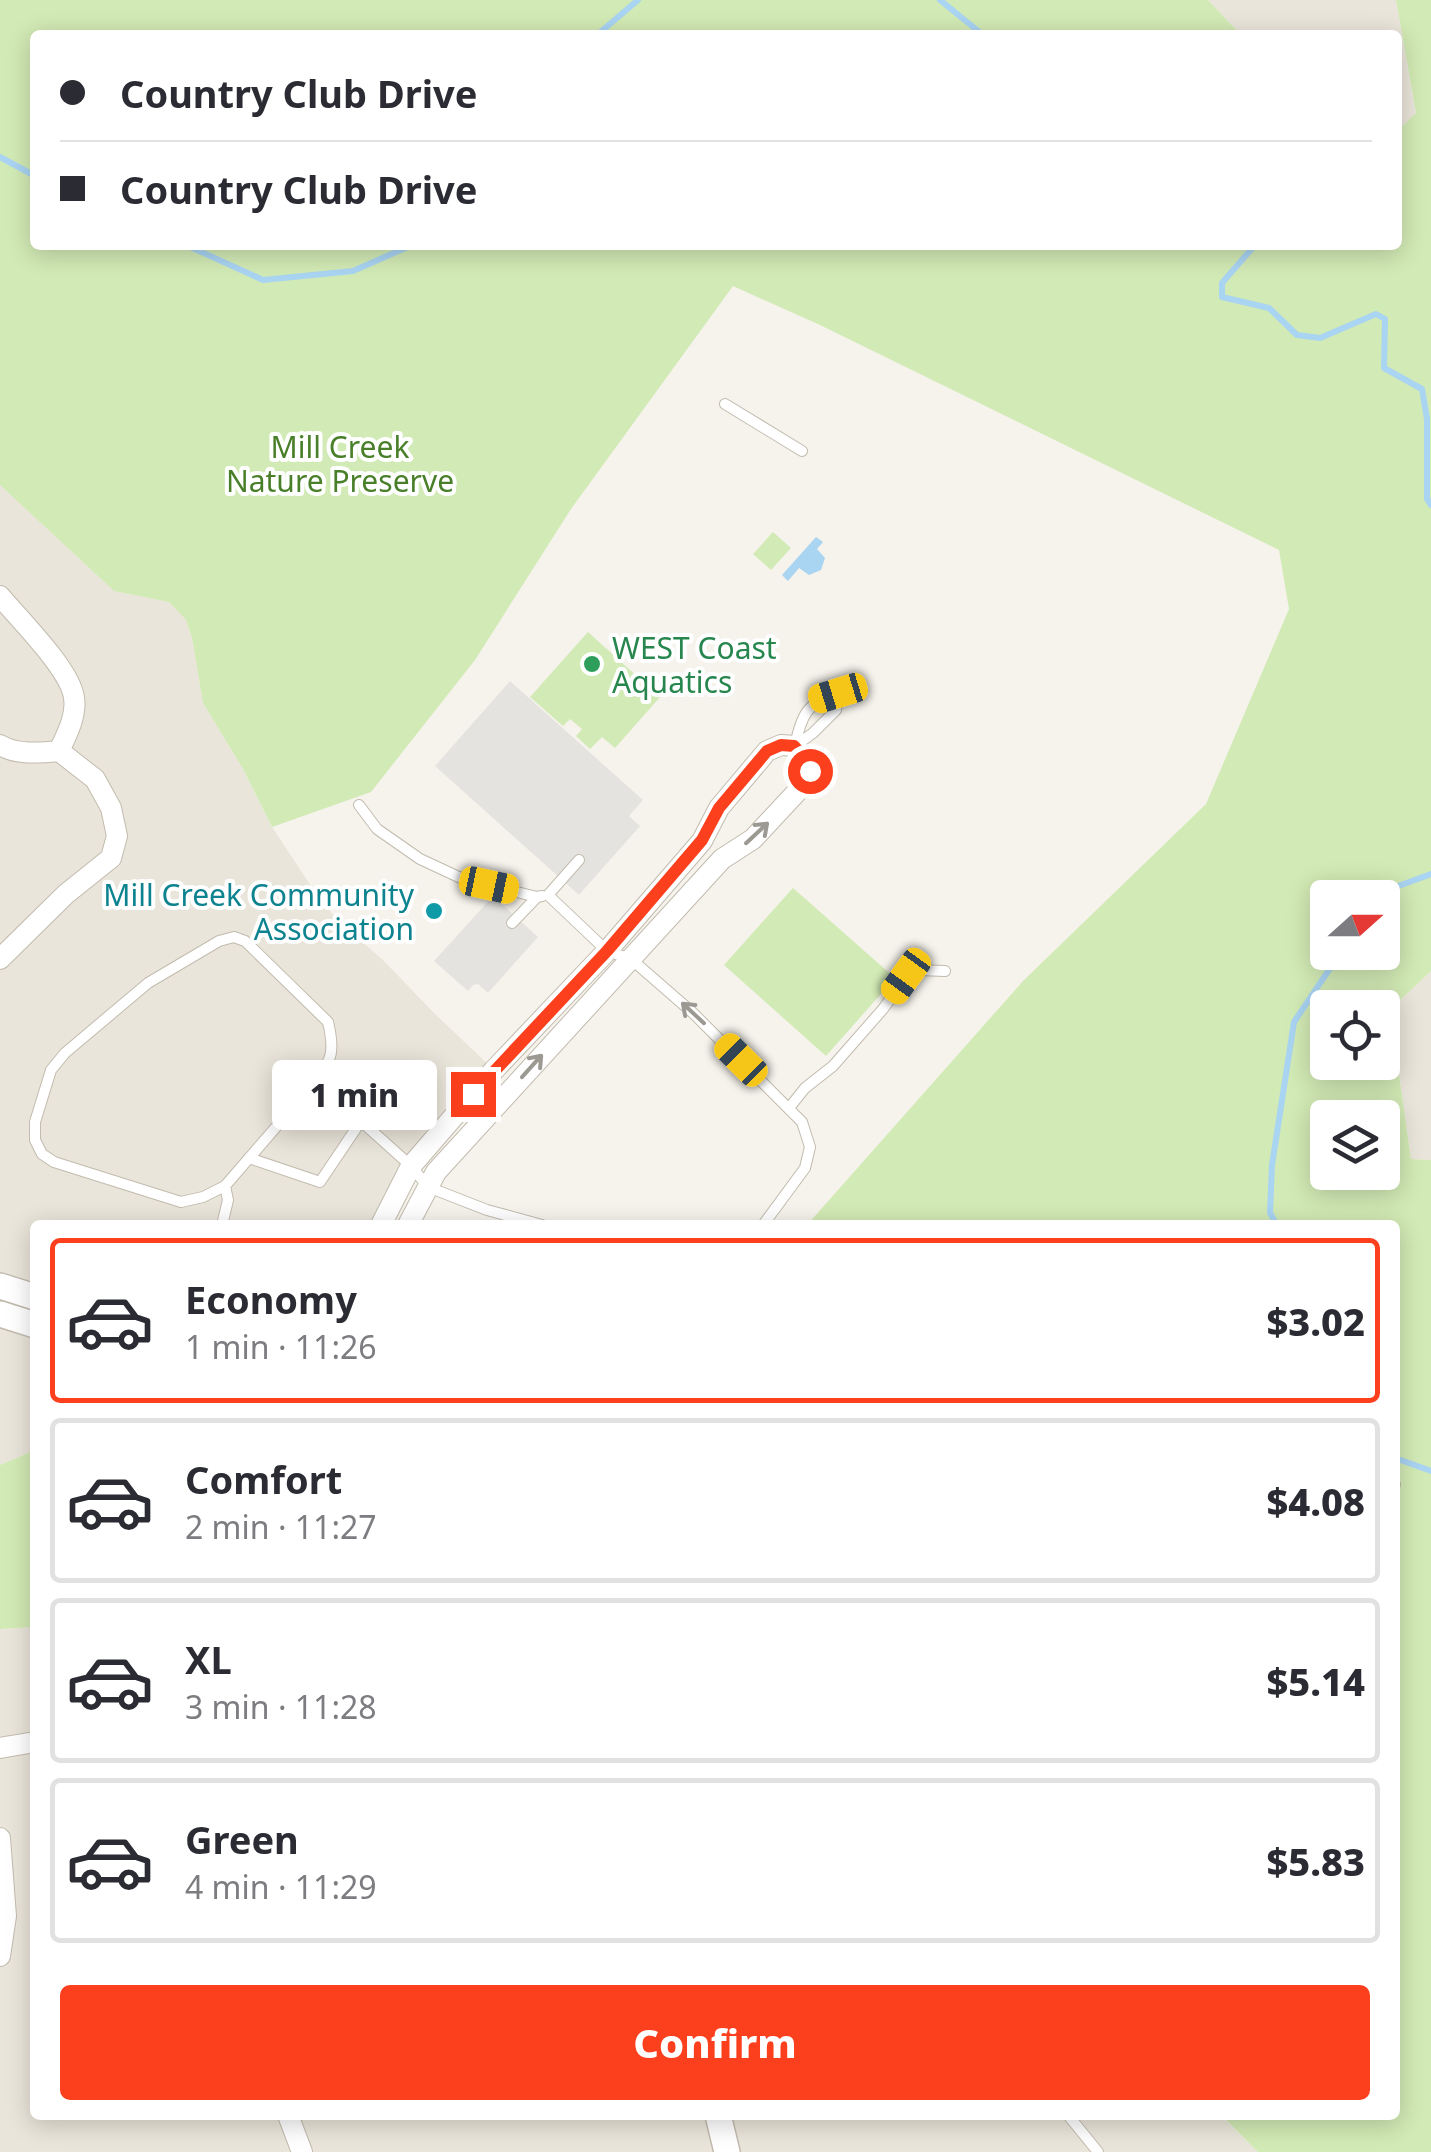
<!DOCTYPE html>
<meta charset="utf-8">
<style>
body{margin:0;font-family:"Noto Sans",sans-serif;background:#f7f7f7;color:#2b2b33;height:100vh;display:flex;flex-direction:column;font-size:38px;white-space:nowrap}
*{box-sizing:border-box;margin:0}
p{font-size:32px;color:#7c7c81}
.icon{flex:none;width:55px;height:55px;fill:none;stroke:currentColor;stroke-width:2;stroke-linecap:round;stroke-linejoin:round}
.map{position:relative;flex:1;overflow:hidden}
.panel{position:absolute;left:30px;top:1220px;width:1370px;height:900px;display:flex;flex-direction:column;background:#fff;border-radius:10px;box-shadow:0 5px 25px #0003}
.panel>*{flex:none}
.banner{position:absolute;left:30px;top:30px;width:1372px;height:220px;border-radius:10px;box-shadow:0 5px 25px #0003;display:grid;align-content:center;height:220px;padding:0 30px;background:#fff}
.needle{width:65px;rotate:69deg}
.fabs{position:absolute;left:1310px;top:880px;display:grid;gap:20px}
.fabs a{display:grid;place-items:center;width:90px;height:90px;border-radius:10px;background:#fff;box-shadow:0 5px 25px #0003;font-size:50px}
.end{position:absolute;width:45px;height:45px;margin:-22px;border:12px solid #fc3f1d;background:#fff;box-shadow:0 0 0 5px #fff}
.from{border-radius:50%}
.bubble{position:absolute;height:70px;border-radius:10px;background:#fff;box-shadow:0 5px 25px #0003;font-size:32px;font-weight:800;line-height:70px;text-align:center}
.car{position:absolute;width:30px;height:60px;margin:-30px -15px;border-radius:12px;box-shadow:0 0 8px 2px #0007;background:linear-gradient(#f5c518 24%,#345 0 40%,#f5c518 0 76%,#345 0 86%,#f5c518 0)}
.banner b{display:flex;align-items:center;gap:35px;height:95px;font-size:38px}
.banner b+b{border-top:2px solid #e1e1e2}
.banner i{width:25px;height:25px;background:#2b2b33}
ul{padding:18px 0 0;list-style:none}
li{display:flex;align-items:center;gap:30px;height:165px;margin:0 20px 15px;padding:0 10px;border:5px solid #e1e1e2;border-radius:10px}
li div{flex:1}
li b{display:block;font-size:38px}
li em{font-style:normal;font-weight:800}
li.current{border-color:#fc3f1d}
li>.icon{width:90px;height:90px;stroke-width:1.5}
.cta{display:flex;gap:20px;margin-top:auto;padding:20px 30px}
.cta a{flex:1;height:115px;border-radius:10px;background:#fc3f1d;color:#fff;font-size:40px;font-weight:800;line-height:115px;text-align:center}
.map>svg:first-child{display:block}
.residential{fill:#eae5da}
.green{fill:#d2eab5;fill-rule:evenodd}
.parking{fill:#e5e3e0}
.water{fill:#a9d4f2}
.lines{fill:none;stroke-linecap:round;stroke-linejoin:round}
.stream{stroke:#a9d4f2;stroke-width:6}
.service-casing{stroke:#c2bbae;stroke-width:12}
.minor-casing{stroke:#c2bbae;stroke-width:22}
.tertiary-casing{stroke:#c2bbae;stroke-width:28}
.service{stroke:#fff;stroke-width:10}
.minor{stroke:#fff;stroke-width:20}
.tertiary{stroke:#fff;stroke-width:25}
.oneway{stroke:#9c9892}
.route{stroke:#fc3f1d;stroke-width:12}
.leisure-dot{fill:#2e9e5b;stroke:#fff;stroke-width:4}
.culture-dot{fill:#0f9aa8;stroke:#fff;stroke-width:4}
.labels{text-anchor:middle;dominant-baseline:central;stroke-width:8;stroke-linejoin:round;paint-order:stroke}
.park-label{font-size:30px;fill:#4a7f2a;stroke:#fff}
.leisure-label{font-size:30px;fill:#27864d;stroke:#fff;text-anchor:start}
.culture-label{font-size:30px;fill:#0d838f;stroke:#fff;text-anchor:end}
</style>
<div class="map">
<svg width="1431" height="2152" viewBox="0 0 1431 2152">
<rect width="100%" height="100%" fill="#f6f3ec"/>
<g class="residential">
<polygon points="1208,0 1396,0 1416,114 1398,130 1398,35 1241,35"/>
<polygon points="0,485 114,591 169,602 186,620 192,638 203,703 243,769 272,827 315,892 339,922 383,960 434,1013 494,1070 411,1166 381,1225 35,1225 35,1296 0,1285"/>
<polygon points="1431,971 1431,1160 1411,1159 1390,1010"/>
<polygon points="0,1314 35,1325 35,1450 0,1465"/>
<polygon points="35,1627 35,2115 1220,2115 1258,2152 0,2152 0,1629"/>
</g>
<g class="green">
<path d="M0,0h1208l33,35h-1206v210h1363v-115l18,-17 -20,-113h35v971l-41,39 21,149 20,1v992h-173l-37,-37h174v-890h-588l216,-244 183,-177 83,-195 -10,-59 -459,-225 -87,-39 -162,223 -96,151 -104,132 -99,35 -29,-58 -40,-66 -11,-65 -6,-18 -17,-18 -55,-11 -114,-106zM1328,898h54v54h-54zM1328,1008h54v54h-54zM1328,1118h54v54h-54z"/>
<polygon points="773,532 791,548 771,570 753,554"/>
<polygon points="588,632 660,697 615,748 602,737 590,749 576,736 582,729 570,719 563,726 530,697"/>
<polygon points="793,888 895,978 826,1056 724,965"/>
<polygon points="35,1450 35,1627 0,1629 0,1465"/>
</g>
<g class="parking">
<polygon points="510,681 643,800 629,816 640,826 579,895 435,766"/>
<polygon points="493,896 538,937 488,993 478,984 473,985 468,991 434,961"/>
</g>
<polygon class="water" points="816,537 823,542 817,549 825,558 821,570 809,575 799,568 788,581 782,575"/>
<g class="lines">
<g class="stream">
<polyline points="940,0 983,35"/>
<polyline points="597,35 638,0"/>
<polyline points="0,157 35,176"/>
<polyline points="186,245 263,280 353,271 412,245"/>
<polyline points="1255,245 1222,283 1222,297 1269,308 1297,335 1320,338 1376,314 1385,319 1384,368 1422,389 1427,419 1427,499 1431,505"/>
<polyline points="1379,898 1382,892 1431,874"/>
<polyline points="1277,1225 1270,1213 1272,1165 1294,1022 1341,952"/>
<polyline points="1395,1458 1431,1471"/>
</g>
<g class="service-casing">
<g id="service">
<polyline points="725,404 802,451"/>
<path d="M838,693l-2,17 -23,23 -18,13c6,-30 12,-44 43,-53z"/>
<polyline points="359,805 377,829 420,859 463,879 537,897"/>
<polyline points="579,860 548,895 607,951 631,959 693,1013 802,1122 810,1147 805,1168 763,1225"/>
<polyline points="512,923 537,897 542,896"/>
<path d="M313,1088l-17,16 -71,82 -22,11 -22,5 -127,-40 -12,-8 -7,-14v-18l16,-52 14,-17 83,-70 71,-42 15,-4 11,4 83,81c8,34 2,38 -15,66l48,33 50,45 17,21 59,23 55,15"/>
<polyline points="789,1108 805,1088 833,1066 883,1009 907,976 919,970 945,971"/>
<polyline points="249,1158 320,1182 361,1121"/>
<polyline points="222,1225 228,1200 225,1186"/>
<polyline points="1395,1484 1395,1485"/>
<polyline points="1068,2115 1098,2152"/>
</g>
</g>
<g class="minor-casing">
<g id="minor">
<path d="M0,596c19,23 71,74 74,102 3,18 -8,38 -15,53"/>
<path d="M0,745c16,10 40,8 59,6l36,28 16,29 6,28 -6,22 -45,36 -66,65"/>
<path d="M381,1225l30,-59 83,-96 113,-119 95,-110 17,-33 48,-57 14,-6 14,1c9,11 16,20 12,35l-54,58 -31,20 -286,313 -28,53"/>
<polyline points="0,1748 35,1742"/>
<polyline points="0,1838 6,1916 0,1956"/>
<polyline points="288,2115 302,2152"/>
</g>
</g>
<g class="tertiary-casing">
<g id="tertiary">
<polyline points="0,1286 35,1297"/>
<polyline points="0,1314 35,1325"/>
<polyline points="718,2115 727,2152"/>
</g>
</g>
<use href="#service" class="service"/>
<use href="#minor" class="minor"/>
<use href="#tertiary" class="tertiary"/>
</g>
<defs><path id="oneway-shaft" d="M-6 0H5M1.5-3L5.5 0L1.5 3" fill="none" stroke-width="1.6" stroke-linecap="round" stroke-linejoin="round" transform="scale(2.5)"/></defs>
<g class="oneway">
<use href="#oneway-shaft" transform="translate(757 833) rotate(-43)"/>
<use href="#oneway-shaft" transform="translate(693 1013) rotate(-137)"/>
<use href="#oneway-shaft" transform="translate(532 1066) rotate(-48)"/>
</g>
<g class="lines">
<polyline class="route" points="473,1094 607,951 702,840 719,808 767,751 781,745 794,746 804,757 810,771"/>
</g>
<circle class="leisure-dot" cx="592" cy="664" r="10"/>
<circle class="culture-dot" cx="434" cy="911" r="10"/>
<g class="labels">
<g class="park-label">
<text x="340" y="446">Mill Creek<tspan x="340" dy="34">Nature Preserve</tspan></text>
</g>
<g class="leisure-label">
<text x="612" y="647">WEST Coast<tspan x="612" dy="34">Aquatics</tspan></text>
</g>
<g class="culture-label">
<text x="414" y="894">Mill Creek Community<tspan x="414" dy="34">Association</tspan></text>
</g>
</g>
</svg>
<div class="fabs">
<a><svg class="needle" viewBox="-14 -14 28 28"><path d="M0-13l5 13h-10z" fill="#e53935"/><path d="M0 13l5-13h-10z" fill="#7c7c81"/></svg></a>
<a><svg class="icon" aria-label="locate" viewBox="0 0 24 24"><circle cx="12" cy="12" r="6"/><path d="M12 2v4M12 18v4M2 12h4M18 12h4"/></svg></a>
<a><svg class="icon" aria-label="layers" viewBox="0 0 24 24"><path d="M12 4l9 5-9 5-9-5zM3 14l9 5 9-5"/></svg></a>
</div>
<i class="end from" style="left:810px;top:771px"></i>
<i class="end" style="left:473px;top:1094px"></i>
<div class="bubble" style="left:272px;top:1060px;width:165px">1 min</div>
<i class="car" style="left:838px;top:693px;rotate:253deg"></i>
<i class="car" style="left:489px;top:885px;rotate:102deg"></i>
<i class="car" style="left:906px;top:976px;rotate:216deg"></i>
<i class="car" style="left:741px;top:1060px;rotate:315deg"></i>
<div class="banner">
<b><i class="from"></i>Country Club Drive</b>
<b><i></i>Country Club Drive</b>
</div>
<section class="panel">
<ul>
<li class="current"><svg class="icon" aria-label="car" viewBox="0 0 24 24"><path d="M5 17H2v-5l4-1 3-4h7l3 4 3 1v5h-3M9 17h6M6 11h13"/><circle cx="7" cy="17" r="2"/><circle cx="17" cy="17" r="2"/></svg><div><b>Economy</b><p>1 min · 11:26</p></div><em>$3.02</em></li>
<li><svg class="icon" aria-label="car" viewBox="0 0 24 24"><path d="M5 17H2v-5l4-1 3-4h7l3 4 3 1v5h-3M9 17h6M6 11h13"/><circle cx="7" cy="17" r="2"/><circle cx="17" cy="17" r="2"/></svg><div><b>Comfort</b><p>2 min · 11:27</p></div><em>$4.08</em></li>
<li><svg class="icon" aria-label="car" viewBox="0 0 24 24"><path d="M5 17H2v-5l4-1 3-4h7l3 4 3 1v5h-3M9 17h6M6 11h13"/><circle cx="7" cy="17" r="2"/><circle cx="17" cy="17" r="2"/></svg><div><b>XL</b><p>3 min · 11:28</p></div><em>$5.14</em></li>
<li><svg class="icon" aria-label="car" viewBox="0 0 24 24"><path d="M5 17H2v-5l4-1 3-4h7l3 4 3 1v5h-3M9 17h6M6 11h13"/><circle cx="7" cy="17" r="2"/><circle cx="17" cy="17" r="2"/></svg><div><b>Green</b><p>4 min · 11:29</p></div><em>$5.83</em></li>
</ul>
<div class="cta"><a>Confirm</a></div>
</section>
</div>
